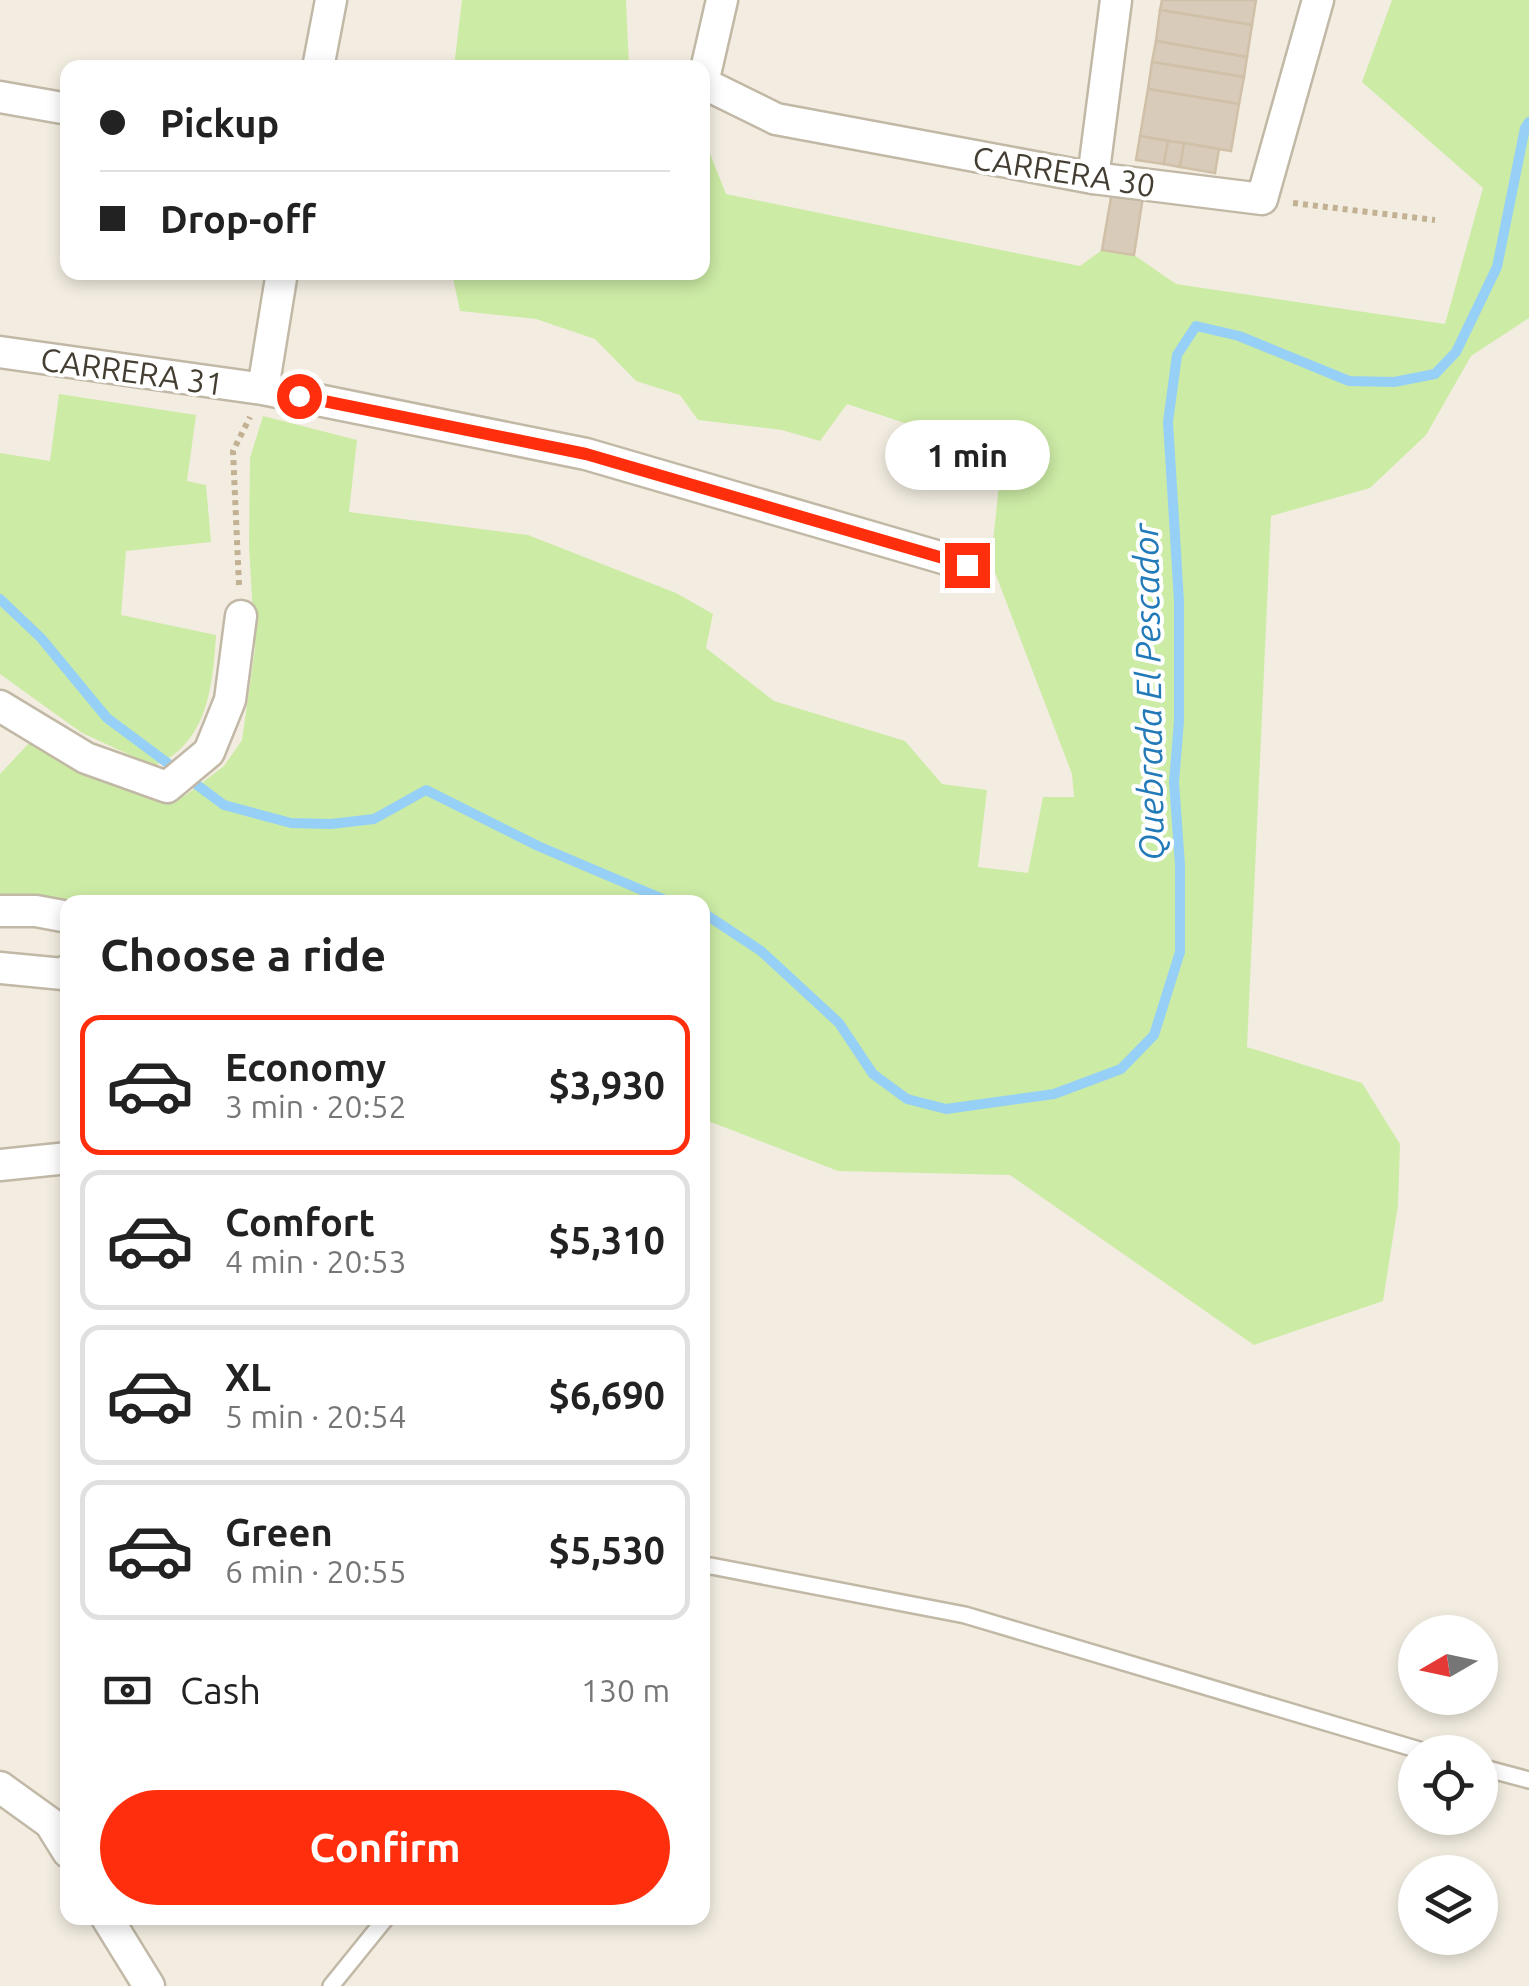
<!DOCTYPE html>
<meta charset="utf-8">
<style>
body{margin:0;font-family:Ubuntu,sans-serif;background:#f2f2f2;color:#222;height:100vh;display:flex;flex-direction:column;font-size:38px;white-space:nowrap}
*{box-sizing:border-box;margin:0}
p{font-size:32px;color:#767676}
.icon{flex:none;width:55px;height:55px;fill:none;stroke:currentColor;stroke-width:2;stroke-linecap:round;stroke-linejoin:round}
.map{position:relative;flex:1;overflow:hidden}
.sheet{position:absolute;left:60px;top:895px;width:650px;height:1030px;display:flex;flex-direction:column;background:#fff;border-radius:20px;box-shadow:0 5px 15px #0003}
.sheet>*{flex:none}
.top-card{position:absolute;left:60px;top:60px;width:650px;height:220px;border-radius:20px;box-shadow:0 5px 15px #0003;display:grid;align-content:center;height:220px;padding:0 40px;background:#fff}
.needle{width:65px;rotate:261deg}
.fabs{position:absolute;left:1398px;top:1615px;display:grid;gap:20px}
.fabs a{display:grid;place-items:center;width:100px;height:100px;border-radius:50%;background:#fff;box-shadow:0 5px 15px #0003;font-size:50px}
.end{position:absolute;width:45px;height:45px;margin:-22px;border:12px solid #ff2e0c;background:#fff;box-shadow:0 0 0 5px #fff}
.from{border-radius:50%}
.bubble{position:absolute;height:70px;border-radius:35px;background:#fff;box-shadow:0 5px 15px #0003;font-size:32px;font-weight:600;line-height:70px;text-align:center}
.top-card b{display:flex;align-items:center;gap:35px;height:95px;font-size:38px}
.top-card b+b{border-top:2px solid #e0e0e0}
.top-card i{width:25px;height:25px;background:#222}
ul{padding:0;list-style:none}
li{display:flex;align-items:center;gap:30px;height:140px;margin:0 20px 15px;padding:0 20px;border:5px solid #e0e0e0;border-radius:20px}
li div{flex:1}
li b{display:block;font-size:38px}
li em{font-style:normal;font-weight:600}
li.on{border-color:#ff2e0c}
li>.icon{width:90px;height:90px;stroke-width:1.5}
h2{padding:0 40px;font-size:45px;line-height:120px}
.pay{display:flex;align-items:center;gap:25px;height:110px;padding:0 40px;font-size:38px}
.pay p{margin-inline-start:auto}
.primary-button{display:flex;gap:20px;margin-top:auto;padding:20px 40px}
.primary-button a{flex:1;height:115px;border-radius:60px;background:#ff2e0c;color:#fff;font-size:40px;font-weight:600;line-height:115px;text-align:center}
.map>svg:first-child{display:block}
.green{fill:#cceba5}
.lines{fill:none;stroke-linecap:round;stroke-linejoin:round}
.stream{stroke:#96d0f7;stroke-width:10}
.building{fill:#d8cbb9;stroke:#d0c0a8;stroke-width:2.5}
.lane-casing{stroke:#c1b8a6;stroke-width:20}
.street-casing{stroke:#c1b8a6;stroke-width:35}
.path{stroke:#c2b193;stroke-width:6;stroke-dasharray:5 5;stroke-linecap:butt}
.lane{stroke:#fff;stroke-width:15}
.street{stroke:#fff;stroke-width:30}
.route{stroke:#ff2e0c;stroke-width:12}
.labels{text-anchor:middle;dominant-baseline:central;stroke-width:8;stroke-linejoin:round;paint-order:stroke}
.street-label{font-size:32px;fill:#443d32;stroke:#fff}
.water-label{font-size:35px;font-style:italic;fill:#227ab8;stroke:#fff}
</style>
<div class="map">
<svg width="1529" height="1986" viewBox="0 0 1529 1986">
<rect width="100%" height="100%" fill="#f3ede1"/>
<g class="green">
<polygon points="462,0 626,0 629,67 454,67"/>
<polygon points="1392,0 1529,0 1529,318 1471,356 1426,435 1370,488 1271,516 1247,1047 1362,1083 1400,1144 1398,1205 1383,1301 1254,1345 1010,1175 838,1171 703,1119 702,902 519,902 514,899 492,902 68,902 0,911 0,774 31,741 80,773 163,803 186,795 224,766 242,740 255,649 249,546 250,458 263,416 357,440 349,512 528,535 676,593 713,614 706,648 774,701 905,741 942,784 987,790 978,867 1028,873 1043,797 1074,797 1072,774 991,562 1002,455 847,404 820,441 782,430 698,420 680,395 636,381 595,339 536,319 460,311 452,273 702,272 703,136 726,194 1080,266 1102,250 1134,255 1176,284 1445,324 1483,188 1362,82"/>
<path d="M59,394l137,21 -9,66 19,4 5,57 -85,9 -5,64 95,20c-3,52 -9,109 -62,131l-72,-33 -82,-59v-221l50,8z"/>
</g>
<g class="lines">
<g class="stream">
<polyline points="0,599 41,638 107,718 224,805 291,823 331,824 374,819 426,790 538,846 670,902"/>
<polyline points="702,912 761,951 839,1023 873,1074 907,1099 946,1109 1054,1094 1121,1069 1154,1035 1180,952 1180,865 1174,782 1179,721 1179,601 1168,422 1177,355 1196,326 1239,336 1349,381 1394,382 1435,374 1456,352 1497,267 1525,128 1529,122"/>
</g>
</g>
<g class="building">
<polygon points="1162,0 1256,0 1252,25 1160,10"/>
<polygon points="1160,10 1252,25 1247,57 1156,41"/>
<polygon points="1156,41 1247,57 1244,77 1152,62"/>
<polygon points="1152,62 1244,77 1239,104 1148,89"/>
<polygon points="1148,89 1239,104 1231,151 1140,136"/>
<polygon points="1140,136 1168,141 1164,164 1136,160"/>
<polygon points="1168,141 1184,143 1180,167 1164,164"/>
<polygon points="1184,143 1219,149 1215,173 1180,167"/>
<polygon points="1113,186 1144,190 1134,255 1102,250"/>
</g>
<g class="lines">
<g class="lane-casing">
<g id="lane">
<polyline points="702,1568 711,1566 965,1615 1426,1752"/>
<polyline points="1480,1767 1529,1780"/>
<polyline points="331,1986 386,1918"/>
</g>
</g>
<g class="street-casing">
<g id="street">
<polyline points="722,0 703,83 776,119 1093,178 1262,199 1318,0"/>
<polyline points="318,68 331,0"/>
<polyline points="0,97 68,109"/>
<polyline points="1093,178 1116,0"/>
<polyline points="0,352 263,389 586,454 967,565"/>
<polyline points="263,389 282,272"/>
<polyline points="0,706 86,758 167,787 209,752 230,700 241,616"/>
<polyline points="0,911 36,911 68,917"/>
<polyline points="0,968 63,974 68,970"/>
<polyline points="0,1165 68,1158"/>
<polyline points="0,1787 50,1823 68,1852"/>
<polyline points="107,1918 149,1986"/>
</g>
</g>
<g class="path">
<polyline points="1293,203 1435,220"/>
<polyline points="239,585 233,451 250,417"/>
</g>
<use href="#lane" class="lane"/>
<use href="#street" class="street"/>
</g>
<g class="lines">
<polyline class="route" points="299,396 586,454 967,565"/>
</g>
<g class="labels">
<g class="street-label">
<text transform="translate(1064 171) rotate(9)">CARRERA 30</text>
<text transform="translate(132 371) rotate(8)">CARRERA 31</text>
</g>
<g class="water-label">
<text transform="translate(1148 692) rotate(-91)">Quebrada El Pescador</text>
</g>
</g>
</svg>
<div class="fabs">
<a><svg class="needle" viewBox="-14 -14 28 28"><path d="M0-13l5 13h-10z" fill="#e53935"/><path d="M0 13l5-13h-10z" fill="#767676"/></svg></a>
<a><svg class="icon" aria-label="locate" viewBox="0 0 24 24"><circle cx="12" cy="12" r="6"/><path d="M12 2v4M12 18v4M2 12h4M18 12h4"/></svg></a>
<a><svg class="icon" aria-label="layers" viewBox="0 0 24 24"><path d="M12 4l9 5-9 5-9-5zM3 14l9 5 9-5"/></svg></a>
</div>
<i class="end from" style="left:299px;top:396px"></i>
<i class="end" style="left:967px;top:565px"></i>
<div class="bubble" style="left:885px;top:420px;width:165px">1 min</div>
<div class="top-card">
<b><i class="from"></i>Pickup</b>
<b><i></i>Drop-off</b>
</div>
<section class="sheet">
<h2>Choose a ride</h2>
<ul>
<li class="on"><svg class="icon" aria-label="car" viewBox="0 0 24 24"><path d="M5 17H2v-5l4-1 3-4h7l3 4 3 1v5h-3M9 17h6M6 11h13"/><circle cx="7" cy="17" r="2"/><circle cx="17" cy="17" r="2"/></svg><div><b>Economy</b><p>3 min · 20:52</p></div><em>$3,930</em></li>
<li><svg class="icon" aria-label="car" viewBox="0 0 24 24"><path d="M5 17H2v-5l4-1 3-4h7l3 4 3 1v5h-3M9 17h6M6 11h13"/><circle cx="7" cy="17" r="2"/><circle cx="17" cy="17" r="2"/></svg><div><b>Comfort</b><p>4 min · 20:53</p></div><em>$5,310</em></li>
<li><svg class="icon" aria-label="car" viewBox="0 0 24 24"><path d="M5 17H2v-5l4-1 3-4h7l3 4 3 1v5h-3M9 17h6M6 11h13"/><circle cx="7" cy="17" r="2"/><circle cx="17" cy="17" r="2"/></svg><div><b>XL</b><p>5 min · 20:54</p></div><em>$6,690</em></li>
<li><svg class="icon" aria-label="car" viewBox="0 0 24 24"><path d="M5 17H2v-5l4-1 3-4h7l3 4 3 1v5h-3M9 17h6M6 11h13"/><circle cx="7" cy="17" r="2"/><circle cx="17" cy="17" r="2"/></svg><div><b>Green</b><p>6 min · 20:55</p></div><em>$5,530</em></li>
</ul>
<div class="pay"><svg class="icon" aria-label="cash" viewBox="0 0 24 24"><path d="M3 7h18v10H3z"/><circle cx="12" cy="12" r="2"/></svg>Cash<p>130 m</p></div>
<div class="primary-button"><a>Confirm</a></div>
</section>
</div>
